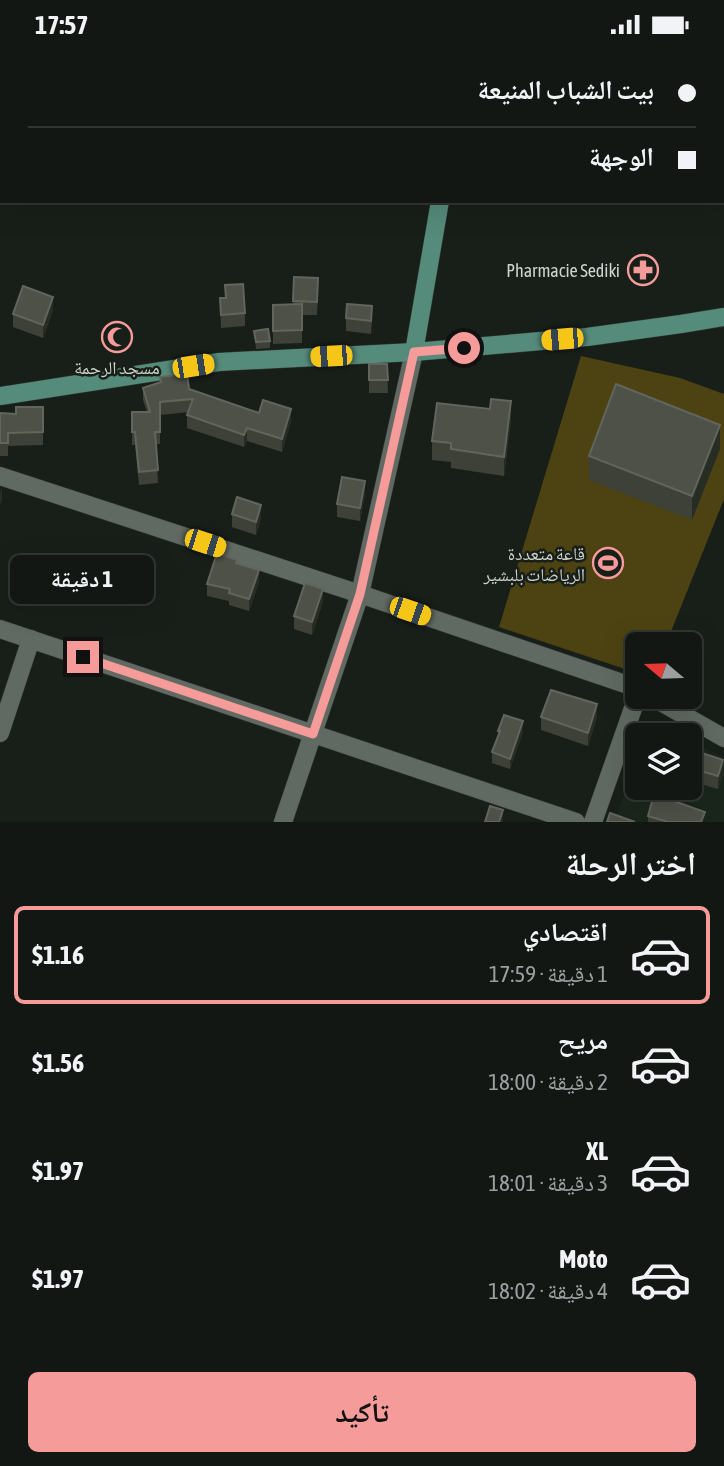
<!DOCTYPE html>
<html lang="ar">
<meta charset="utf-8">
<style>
body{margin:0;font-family:"Asap Condensed","Noto Naskh Arabic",sans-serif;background:#1f2421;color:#f1f3f6;direction:rtl;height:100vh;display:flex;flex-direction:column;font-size:26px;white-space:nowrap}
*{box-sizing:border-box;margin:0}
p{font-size:23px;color:#9c9fa0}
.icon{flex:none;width:38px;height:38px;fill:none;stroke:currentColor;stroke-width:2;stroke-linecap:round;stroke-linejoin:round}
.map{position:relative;height:773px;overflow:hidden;direction:ltr}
.panel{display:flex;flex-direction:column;background:#121713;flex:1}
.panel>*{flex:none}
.top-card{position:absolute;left:0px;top:0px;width:724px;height:154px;box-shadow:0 7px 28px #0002,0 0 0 2px #313633;direction:rtl;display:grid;align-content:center;height:154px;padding:0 28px;background:#121713}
.needle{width:46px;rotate:289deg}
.controls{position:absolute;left:625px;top:583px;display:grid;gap:14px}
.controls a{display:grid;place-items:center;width:77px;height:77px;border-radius:10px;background:#121713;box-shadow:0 7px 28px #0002,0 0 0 2px #313633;font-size:35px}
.end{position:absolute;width:32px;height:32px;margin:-16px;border:9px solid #f59b9a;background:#111;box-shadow:0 0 0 4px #111}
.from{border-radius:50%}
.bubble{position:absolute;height:49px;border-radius:10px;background:#121713;box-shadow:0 7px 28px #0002,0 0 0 2px #313633;font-size:23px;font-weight:700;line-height:49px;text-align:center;direction:rtl}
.car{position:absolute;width:21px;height:42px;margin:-21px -10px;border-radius:9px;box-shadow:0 0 5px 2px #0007;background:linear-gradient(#f5c518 24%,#345 0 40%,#f5c518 0 76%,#345 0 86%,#f5c518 0)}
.top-card b{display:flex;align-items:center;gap:24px;height:66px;font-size:26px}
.top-card b+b{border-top:2px solid #313633}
.top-card i{width:18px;height:18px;background:#f1f3f6}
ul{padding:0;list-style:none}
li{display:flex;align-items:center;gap:21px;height:98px;margin:0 14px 10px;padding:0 14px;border:4px solid transparent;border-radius:10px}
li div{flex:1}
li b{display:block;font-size:26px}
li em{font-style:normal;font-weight:700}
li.selected{border-color:#f59b9a}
li>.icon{width:63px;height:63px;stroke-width:1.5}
h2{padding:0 28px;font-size:32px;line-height:84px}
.cta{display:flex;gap:14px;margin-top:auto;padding:14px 28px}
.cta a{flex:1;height:80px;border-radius:10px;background:#f59b9a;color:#111;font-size:28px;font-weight:700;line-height:80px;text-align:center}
.status{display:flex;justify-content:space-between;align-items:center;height:49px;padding:0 35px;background:#121713;direction:ltr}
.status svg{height:19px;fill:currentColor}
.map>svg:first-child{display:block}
.built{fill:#1a261b}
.green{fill:#4d4312}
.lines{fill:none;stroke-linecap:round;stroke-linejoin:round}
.street-casing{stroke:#343935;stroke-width:19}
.secondary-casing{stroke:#343935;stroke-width:19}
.street{stroke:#616a62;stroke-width:18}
.secondary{stroke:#558b7b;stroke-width:18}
.wall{fill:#3e4137}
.shaded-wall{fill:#282d24}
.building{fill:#4d5148;stroke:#62655d;stroke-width:2}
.route{stroke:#f59b9a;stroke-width:9}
.labels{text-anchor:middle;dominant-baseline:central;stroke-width:5;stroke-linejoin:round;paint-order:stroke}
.poi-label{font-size:18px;fill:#ced3cf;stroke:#181f19;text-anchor:end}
</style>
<div class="status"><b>17:57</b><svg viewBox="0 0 49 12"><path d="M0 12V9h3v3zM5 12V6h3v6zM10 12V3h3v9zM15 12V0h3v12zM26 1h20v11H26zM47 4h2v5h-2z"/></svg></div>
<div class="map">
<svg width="724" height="773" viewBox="0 0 724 773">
<rect width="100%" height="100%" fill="#181f19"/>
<polygon class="built" points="690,692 724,708 724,773 614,773 637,712 637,738 690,738"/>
<polygon class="green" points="581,307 680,329 724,345 724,450 666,595 637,595 637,624 499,578"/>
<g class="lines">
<g class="street-casing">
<g id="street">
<polyline points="0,427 360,545 637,639"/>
<polyline points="0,580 576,773"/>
<polyline points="652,648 724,689"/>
<polyline points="0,684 31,590"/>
<polyline points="283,773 360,545 414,303"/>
<polyline points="593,773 637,648"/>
</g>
</g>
<g class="secondary-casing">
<g id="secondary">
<polyline points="445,0 445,2"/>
<polyline points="414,303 440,152"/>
<polyline points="0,347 219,313 414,303 587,288 681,275 724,268"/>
</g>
</g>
<use href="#street" class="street"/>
<use href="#secondary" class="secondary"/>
</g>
<g class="wall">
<polygon points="294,228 318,242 317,266 302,266 302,294 273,295 273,256 293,256"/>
<polygon points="225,236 245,264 245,277 221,279 220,249 225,249"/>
<polygon points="53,261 43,289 13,278 13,265"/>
<polygon points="346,269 372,270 371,285 346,282"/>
<polygon points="254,282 270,292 270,299 256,300"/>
<polygon points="369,315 387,315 388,344 369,344"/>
<polygon points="160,328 189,340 259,364 291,372 282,403 247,392 244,398 187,379 187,366 189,363 160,366 160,395 156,395 158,434 139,436 135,396 132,396 132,363 147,363 143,351 143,339 160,334"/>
<polygon points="43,358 43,396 8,397 8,407 0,407 0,364 16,365"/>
<polygon points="490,360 511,371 504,427 451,419 451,413 432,411 432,392"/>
<polygon points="720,400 692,471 589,431 589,407"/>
<polygon points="365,445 360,472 337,468 337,455"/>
<polygon points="232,465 261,469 256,486 232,478"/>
<polygon points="237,514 259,533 249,562 229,556 229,552 207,547 207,535"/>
<polygon points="323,552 312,586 294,580 294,567"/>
<polygon points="637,609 637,627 632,625 632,619"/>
<polygon points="541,668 597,668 588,697 541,681"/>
<polygon points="498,682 523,683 510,720 492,714 492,703 498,687"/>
<polygon points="637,693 637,738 648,738 645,749 624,742 624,729"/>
<polygon points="690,695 694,701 723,724 718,740 690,732"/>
<polygon points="648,767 705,773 648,773"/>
</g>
<g class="shaded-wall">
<polygon points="53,248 53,261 43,289 43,276"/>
<polygon points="511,352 511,371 504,427 504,408"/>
<polygon points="291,360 291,372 282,403 282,390"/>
<polygon points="720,376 720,400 692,471 692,447"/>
<polygon points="247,379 247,392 244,398 244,386"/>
<polygon points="365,432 365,445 360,472 360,459"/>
<polygon points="2,438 2,451 0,457 0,444"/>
<polygon points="261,456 261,469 256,486 256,473"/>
<polygon points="259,521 259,533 249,562 249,550"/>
<polygon points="323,540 323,552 312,586 312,573"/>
<polygon points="597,655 597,668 588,697 588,684"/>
<polygon points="523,672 523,683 510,720 510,710"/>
<polygon points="723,711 723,724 718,740 718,727"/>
<polygon points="645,738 648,738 645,749"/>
<polygon points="503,761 503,773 499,773"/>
</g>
<g class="building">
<polygon points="574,0 587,0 588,2 574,2"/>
<polygon points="597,0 618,0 624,1 597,2"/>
<polygon points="294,228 318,229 317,253 293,252"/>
<polygon points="243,235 245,264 221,266 220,249 226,249 225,236"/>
<polygon points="23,237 53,248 43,276 13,265"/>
<polygon points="302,255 302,281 273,282 273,256"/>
<polygon points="347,255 372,257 371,272 346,269"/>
<polygon points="268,280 270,292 256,293 254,282"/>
<polygon points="369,315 387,315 388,331 369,331"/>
<polygon points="187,325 189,340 259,364 263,351 291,360 282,390 247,379 244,386 187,366 193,350 160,353 160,383 155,383 158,421 139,423 135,383 132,383 132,363 150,363 143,339 161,333 160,328"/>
<polygon points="616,335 720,376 692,447 589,407"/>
<polygon points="491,350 511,352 504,408 451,400 451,394 432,392 437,354 490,360"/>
<polygon points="16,358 43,358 43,383 8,384 8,394 0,394 0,364 16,365"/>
<polygon points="342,428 365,432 360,459 337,455"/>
<polygon points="237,448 261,456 256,473 232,465"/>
<polygon points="217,504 237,511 236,514 259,521 249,550 229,544 230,540 207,535"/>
<polygon points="305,534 323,540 312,573 294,567"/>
<polygon points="635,608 637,609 637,621 632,619"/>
<polygon points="551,641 597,655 588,684 541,668"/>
<polygon points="504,666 523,672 510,710 492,703 500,682 498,682"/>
<polygon points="643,676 667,686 640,686"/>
<polygon points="637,693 637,733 624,729"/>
<polygon points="690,695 694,697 693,701 723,711 718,727 690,719"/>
<polygon points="654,745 705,763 701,773 668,773 648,767"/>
<polygon points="490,757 503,761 499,773 485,773"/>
<polygon points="610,764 635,773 607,773"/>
</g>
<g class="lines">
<polyline class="route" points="83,608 313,685 360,545 414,303 464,299"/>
</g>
<defs>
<g id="pharmacy-ring" transform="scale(1.575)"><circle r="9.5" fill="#181f19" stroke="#f59b9a" stroke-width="1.5"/><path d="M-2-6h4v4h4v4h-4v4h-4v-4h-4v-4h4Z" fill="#f59b9a"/></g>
<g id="mosque-ring" transform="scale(1.575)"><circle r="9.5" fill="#181f19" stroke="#f59b9a" stroke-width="1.5"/><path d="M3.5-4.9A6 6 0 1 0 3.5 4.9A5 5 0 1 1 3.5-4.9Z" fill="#f59b9a"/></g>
<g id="stadium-ring" transform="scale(1.575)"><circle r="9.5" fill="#181f19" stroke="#f59b9a" stroke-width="1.5"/><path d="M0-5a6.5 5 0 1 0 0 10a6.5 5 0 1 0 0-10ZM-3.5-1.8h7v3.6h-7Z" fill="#f59b9a"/></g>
</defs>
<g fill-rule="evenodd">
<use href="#pharmacy-ring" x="643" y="221"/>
<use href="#mosque-ring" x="117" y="288"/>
<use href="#stadium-ring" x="608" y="514"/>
</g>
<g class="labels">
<g class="poi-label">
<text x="620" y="221">Pharmacie Sediki</text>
<text x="117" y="318" text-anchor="middle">مسجد الرحمة</text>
<text x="585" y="504">قاعة متعددة<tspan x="585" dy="21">الرياضات بلبشير</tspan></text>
</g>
</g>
</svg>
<div class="controls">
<a><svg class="needle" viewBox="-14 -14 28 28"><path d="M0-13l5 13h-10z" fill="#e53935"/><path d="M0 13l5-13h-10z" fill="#9c9fa0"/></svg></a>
<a><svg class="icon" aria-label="layers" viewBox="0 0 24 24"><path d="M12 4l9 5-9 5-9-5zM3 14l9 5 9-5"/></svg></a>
</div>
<i class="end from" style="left:464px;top:299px"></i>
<i class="end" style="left:83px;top:608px"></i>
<div class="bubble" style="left:10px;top:506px;width:144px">1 دقيقة</div>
<i class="car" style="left:562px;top:290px;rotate:265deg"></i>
<i class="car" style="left:331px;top:307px;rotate:267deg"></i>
<i class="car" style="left:193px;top:317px;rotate:81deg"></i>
<i class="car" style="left:205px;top:494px;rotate:108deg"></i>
<i class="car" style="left:410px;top:562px;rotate:109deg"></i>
<div class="top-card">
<b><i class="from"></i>بيت الشباب المنيعة</b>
<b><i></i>الوجهة</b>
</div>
</div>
<section class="panel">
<h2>اختر الرحلة</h2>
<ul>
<li class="selected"><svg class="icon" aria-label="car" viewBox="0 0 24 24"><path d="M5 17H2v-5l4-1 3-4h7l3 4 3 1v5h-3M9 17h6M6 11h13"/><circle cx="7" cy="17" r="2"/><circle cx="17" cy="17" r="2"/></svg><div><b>اقتصادي</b><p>1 دقيقة · 17:59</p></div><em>$1.16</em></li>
<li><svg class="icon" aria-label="car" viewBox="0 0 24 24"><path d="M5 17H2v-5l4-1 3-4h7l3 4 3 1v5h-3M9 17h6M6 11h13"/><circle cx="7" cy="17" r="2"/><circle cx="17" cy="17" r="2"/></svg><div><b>مريح</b><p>2 دقيقة · 18:00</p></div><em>$1.56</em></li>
<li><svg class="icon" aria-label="car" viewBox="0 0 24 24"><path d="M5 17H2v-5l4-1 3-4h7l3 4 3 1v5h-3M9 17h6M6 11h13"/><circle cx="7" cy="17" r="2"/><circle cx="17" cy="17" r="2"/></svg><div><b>XL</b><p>3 دقيقة · 18:01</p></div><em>$1.97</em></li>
<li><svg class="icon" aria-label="car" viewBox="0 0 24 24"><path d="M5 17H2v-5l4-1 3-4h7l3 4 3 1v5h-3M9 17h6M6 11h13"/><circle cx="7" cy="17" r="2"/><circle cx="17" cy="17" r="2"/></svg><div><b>Moto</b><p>4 دقيقة · 18:02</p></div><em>$1.97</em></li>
</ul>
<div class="cta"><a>تأكيد</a></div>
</section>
